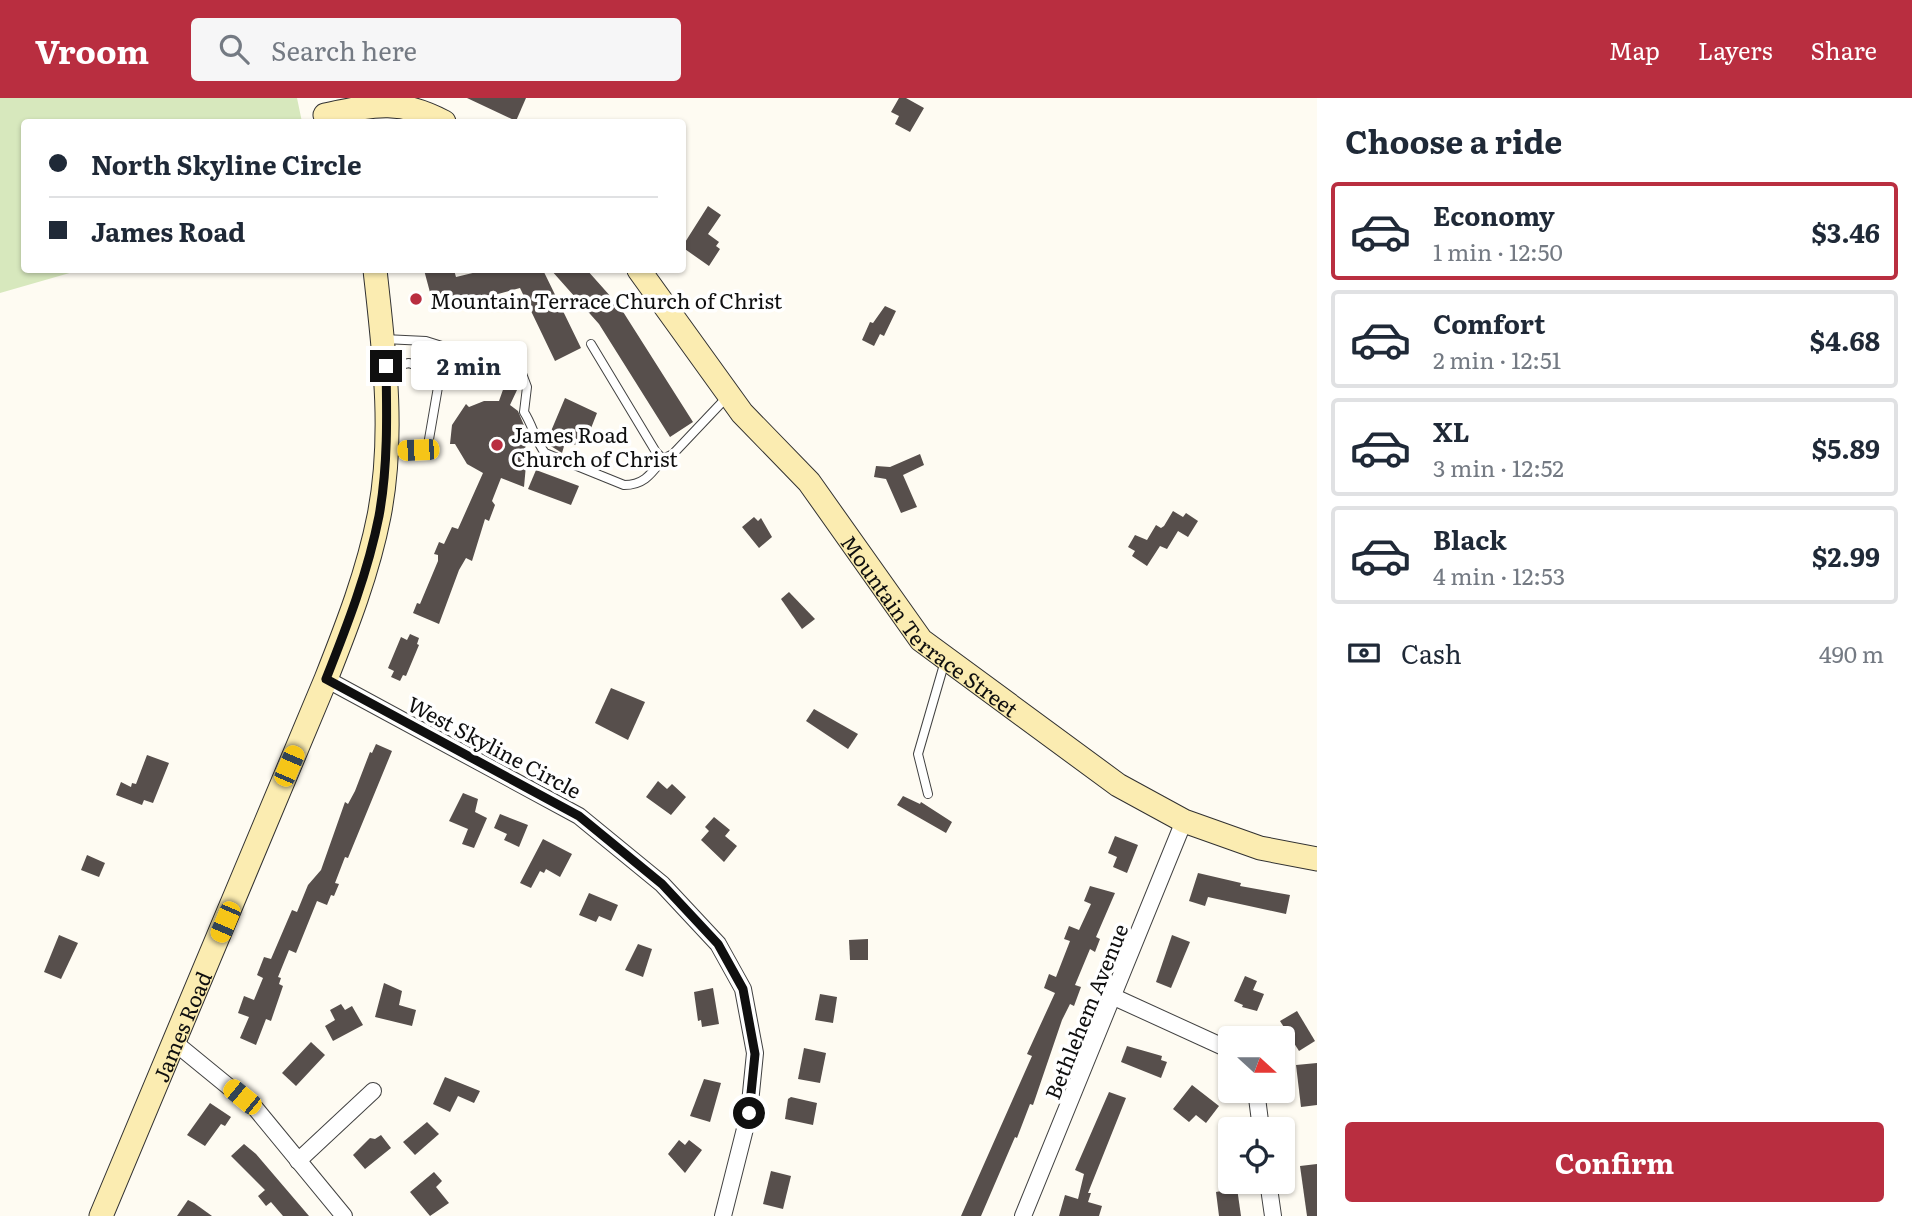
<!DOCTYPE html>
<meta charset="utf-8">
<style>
body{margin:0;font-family:Literata,serif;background:#f6f6f7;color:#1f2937;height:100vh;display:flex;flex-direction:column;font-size:26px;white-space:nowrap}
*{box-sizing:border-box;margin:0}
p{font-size:23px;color:#747a83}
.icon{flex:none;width:38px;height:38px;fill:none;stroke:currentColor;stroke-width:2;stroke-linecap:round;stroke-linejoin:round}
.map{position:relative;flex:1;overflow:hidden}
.details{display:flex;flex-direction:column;background:#fff;width:595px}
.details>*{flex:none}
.guide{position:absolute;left:21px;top:21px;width:665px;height:154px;border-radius:7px;box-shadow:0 2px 5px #0004;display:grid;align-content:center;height:154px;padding:0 28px;background:#fff}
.needle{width:46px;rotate:111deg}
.controls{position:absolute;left:1218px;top:928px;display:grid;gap:14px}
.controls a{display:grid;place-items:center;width:77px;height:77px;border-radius:7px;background:#fff;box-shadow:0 2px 5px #0004;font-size:35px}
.end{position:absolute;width:32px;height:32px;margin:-16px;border:9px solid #0f0f0f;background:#fff;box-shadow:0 0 0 4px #fff}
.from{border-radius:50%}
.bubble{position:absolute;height:49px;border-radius:7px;background:#fff;box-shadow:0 2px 5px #0004;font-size:23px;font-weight:700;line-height:49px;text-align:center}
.car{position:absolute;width:21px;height:42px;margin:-21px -10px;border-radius:9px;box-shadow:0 0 5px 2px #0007;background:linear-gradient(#f5c518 24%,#345 0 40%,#f5c518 0 76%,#345 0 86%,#f5c518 0)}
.guide b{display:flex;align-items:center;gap:24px;height:66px;font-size:26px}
.guide b+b{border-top:2px solid #e0e1e3}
.guide i{width:18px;height:18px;background:#1f2937}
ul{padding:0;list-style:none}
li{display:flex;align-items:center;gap:21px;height:98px;margin:0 14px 10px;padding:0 14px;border:4px solid #e0e1e3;border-radius:7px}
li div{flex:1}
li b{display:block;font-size:26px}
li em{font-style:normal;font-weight:700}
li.selected{border-color:#b92e40}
li>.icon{width:63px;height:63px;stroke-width:1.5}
h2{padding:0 28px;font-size:32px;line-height:84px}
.pay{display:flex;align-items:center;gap:18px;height:77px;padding:0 28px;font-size:26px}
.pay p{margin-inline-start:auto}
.cta{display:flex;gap:14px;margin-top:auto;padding:14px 28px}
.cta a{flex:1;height:80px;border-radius:7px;background:#b92e40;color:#fff;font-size:28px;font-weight:700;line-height:80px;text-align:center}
header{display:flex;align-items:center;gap:42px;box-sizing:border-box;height:98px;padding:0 35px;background:#b92e40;color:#fff}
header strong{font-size:33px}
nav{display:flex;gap:38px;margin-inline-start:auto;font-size:24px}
.search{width:490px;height:63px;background:#f6f6f7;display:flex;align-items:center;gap:18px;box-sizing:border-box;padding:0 24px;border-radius:7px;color:#747a83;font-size:26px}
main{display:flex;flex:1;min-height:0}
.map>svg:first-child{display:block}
.green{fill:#d7e8bd}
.building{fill:#574f4c}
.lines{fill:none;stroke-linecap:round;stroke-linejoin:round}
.lane-casing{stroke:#424242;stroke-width:10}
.street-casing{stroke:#424242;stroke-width:18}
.secondary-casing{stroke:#313131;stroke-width:25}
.lane{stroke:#fff;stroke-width:8}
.street{stroke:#fff;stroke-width:16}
.secondary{stroke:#fbecb1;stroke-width:23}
.route{stroke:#0f0f0f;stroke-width:9}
.poi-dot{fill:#b92e40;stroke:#fff;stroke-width:2.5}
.labels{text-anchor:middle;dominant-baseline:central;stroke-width:7;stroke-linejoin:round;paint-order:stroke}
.poi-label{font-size:21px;fill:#0f0f0f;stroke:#fff;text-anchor:start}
.street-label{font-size:21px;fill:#0f0f0f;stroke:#fff}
</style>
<header>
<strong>Vroom</strong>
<div class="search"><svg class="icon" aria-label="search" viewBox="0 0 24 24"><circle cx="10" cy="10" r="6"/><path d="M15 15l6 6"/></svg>Search here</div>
<nav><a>Map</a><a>Layers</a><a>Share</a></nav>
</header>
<main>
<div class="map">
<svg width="1317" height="1118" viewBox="0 0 1317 1118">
<rect width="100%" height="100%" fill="#fefbf2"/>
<polygon class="green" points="0,0 297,0 302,24 24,24 24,172 80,172 0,195"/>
<g class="building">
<polygon points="467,0 526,0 516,23"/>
<polygon points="899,0 906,0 924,10 910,34 895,26 899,18 891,14"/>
<polygon points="708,108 721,117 708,136 719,144 716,148 720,151 709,168 682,149"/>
<polygon points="424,172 454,172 456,179 485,172 543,172 581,250 555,263 520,190 435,213"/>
<polygon points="551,172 587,172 620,209 693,324 670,339 599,226"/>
<polygon points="885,208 896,213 884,238 880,236 874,248 862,242 870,224 873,225"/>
<polygon points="505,286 517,292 510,307 518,313 528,337 522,366 526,367 524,389 501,380 492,403 495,407 489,423 485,421 472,463 466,460 459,472 439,526 413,515 417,505 420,506 438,463 438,457 434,456 439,444 444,446 452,429 458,431 483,375 467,366 455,346 450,346 452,327 466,306 469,309 484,303 499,303"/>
<polygon points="565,300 597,315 584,348 565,345 562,355 546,345"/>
<polygon points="920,356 924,367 903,377 917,409 901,415 886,381 874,379 876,368 890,369"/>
<polygon points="536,372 579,388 571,407 528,391"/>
<polygon points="1173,413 1183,419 1186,415 1198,423 1188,439 1178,433 1167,451 1160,448 1147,468 1132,458 1135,453 1128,449 1135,437 1147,442 1156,427 1161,430 1164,428"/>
<polygon points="754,419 758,423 761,420 772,439 759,450 742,429"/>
<polygon points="789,494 815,521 802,531 781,501"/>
<polygon points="410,536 419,540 417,546 419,547 406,578 403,577 400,583 391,579 394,573 388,570 401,539 407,542"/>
<polygon points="611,590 645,604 628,642 595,625"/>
<polygon points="814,611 858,636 848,651 806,623"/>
<polygon points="376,646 392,653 348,760 345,759 335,785 339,786 334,798 331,797 327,807 317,803 296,855 289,852 278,879 281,880 279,886 283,888 271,923 266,921 256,947 240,940 249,919 238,915 244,898 254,902 263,880 257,877 264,859 271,861 292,812 297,814 308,787 321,772 345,704 348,706 355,693 370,654 372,655"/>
<polygon points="147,657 169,665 153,705 144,702 142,707 116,697 121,684 131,689 132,685 136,686"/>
<polygon points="658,683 667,691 672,686 686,699 671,717 646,699"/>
<polygon points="463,695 478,701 475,714 487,720 474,750 462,746 468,731 449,723"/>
<polygon points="903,698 920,706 921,704 952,724 946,735 897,707"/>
<polygon points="500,716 528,727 519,749 504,742 507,736 494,730"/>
<polygon points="714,719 730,732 725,738 737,748 724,764 701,742 709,733 705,729"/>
<polygon points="1115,738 1138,747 1127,775 1113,769 1117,759 1108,755"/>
<polygon points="543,741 572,756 560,779 546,771 544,775 540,773 531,790 520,785"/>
<polygon points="87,757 105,765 99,779 81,772"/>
<polygon points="1198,775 1241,785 1240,788 1290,797 1286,816 1208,799 1205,808 1189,803"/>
<polygon points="1090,788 1115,795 1096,839 1100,841 1095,854 1090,851 1075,887 1081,889 1074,908 1070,906 1062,922 1033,1007 1030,1006 1017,1040 1015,1039 981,1118 961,1118 1032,958 1027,956 1055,895 1044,890 1049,876 1056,879 1070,843 1064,841 1069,828 1079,832 1091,806 1084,803"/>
<polygon points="589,795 618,807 611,823 599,818 596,824 579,817"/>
<polygon points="59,837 78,845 61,881 44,874"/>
<polygon points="1172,837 1190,844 1171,890 1156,884"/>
<polygon points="868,841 868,862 850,862 849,842"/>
<polygon points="638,846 652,851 643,879 625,872"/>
<polygon points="1245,878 1257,883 1253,892 1264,896 1257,913 1242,909 1243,907 1234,903"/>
<polygon points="384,885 402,893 399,907 416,912 412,928 375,919"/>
<polygon points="713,890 719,926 702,929 701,922 698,923 694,894"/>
<polygon points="820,896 837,899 833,925 815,922"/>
<polygon points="341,906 345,912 352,908 363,927 333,943 325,928 335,922 330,912"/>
<polygon points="1297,913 1315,943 1299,953 1280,923"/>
<polygon points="311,944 325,957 296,988 282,975"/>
<polygon points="1127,948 1162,958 1161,962 1167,964 1161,980 1121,964"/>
<polygon points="804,950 826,955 820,985 798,981"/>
<polygon points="1317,965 1317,1007 1301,1009 1296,967"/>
<polygon points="445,979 480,993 474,1005 458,998 450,1014 433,1006"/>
<polygon points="704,981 721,985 710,1024 690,1018"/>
<polygon points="1192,987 1219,1008 1206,1025 1196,1017 1189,1024 1173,1011"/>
<polygon points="1109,994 1126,1000 1088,1095 1091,1095 1088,1104 1102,1108 1099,1118 1059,1118 1065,1097 1078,1101 1084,1076 1075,1072"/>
<polygon points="791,999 817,1005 813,1027 785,1021 788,1001"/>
<polygon points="210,1005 231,1019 225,1028 221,1026 205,1048 187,1037"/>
<polygon points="427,1024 439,1036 415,1057 403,1044"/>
<polygon points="381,1037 391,1050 365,1071 353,1057 370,1040 375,1041"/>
<polygon points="679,1042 685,1047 689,1042 702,1052 685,1075 668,1056"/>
<polygon points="244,1046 256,1056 309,1118 283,1118 271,1104 266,1108 258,1098 265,1092 231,1058"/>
<polygon points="1317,1066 1317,1118 1307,1118 1300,1068"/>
<polygon points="771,1073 791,1078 783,1111 763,1106"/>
<polygon points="434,1074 442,1083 436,1089 449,1105 430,1118 410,1094"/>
<polygon points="1237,1090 1241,1118 1219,1118 1216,1094"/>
<polygon points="188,1102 194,1105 212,1118 177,1118"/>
</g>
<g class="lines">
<g class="lane-casing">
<g id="lane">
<path d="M384,241l42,2 95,30 6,16 -3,25c9,14 11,28 21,41l79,32c20,0 27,-11 39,-26"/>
<polyline points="591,246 656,354 663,361 673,356 727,299"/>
<polyline points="386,270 409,265 433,274 438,289 428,347 418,352 388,354"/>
<polyline points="928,696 918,656 945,563"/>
</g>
</g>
<g class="street-casing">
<g id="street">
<polyline points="326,581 579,718 662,786 718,846 743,891 755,955 749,1015 723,1118"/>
<polyline points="1114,899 1230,952"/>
<polyline points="174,944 256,1011 344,1118"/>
<polyline points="1256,992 1261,1031"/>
<polyline points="298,1063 373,993"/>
<polyline points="1268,1083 1273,1118"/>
<polyline points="1023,1118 1184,723"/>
</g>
</g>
<g class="secondary-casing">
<g id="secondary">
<path d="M325,17c48,-10 74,-17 119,7"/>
<path id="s1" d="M639,172l103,143 67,69 112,158 197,145 66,36 76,27 57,11"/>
<path id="s2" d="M101,1118l225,-537c21,-53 42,-107 53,-163 16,-81 5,-165 -4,-246"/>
</g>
</g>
<use href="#lane" class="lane"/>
<use href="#street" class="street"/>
<use href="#secondary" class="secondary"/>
</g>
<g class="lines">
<path class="route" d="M386,268c1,49 2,101 -7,150 -11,56 -32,110 -53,163l253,137 83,68 56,60 25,45 12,65 -6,59"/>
</g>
<g class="poi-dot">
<circle cx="416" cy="201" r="7"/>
<circle cx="497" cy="347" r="7"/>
</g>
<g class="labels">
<g class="poi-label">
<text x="430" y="201">Mountain Terrace Church of Christ</text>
<text x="511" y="335">James Road<tspan x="511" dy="24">Church of Christ</tspan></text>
</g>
<g class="street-label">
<text stroke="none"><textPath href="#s1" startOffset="462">Mountain Terrace Street</textPath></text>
<text transform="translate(495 648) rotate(28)">West Skyline Circle</text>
<text transform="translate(1085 913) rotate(-68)">Bethlehem Avenue</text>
<text stroke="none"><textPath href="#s2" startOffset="206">James Road</textPath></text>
</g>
</g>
</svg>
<div class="controls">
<a><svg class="needle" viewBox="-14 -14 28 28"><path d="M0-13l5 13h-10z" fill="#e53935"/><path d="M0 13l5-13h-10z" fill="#747a83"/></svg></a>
<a><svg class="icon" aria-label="locate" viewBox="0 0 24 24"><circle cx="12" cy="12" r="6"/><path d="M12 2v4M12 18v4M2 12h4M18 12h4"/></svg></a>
</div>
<i class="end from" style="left:749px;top:1015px"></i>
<i class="end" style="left:386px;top:268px"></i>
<div class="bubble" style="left:411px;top:243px;width:116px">2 min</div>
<i class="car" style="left:418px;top:352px;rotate:268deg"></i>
<i class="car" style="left:289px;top:668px;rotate:23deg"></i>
<i class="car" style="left:225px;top:824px;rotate:203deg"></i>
<i class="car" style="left:242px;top:999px;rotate:309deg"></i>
<div class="guide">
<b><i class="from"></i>North Skyline Circle</b>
<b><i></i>James Road</b>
</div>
</div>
<section class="details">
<h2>Choose a ride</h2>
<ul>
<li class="selected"><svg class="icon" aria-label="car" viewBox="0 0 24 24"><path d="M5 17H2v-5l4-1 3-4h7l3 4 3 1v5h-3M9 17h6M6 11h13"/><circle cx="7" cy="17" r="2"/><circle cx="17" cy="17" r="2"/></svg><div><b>Economy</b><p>1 min · 12:50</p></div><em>$3.46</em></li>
<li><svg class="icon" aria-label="car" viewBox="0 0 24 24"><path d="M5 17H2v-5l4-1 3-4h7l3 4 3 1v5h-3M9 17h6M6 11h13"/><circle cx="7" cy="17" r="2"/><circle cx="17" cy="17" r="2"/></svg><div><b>Comfort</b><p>2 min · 12:51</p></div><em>$4.68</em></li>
<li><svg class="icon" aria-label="car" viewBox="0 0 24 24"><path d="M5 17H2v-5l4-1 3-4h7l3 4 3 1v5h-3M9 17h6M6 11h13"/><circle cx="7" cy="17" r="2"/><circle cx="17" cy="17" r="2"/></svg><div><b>XL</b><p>3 min · 12:52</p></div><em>$5.89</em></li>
<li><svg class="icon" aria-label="car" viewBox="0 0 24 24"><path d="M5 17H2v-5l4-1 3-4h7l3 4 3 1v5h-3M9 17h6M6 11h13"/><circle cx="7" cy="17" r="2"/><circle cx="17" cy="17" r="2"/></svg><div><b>Black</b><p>4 min · 12:53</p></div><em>$2.99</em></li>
</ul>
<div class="pay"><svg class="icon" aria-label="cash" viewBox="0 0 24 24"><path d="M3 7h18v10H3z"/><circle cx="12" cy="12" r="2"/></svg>Cash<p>490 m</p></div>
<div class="cta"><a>Confirm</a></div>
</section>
</main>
